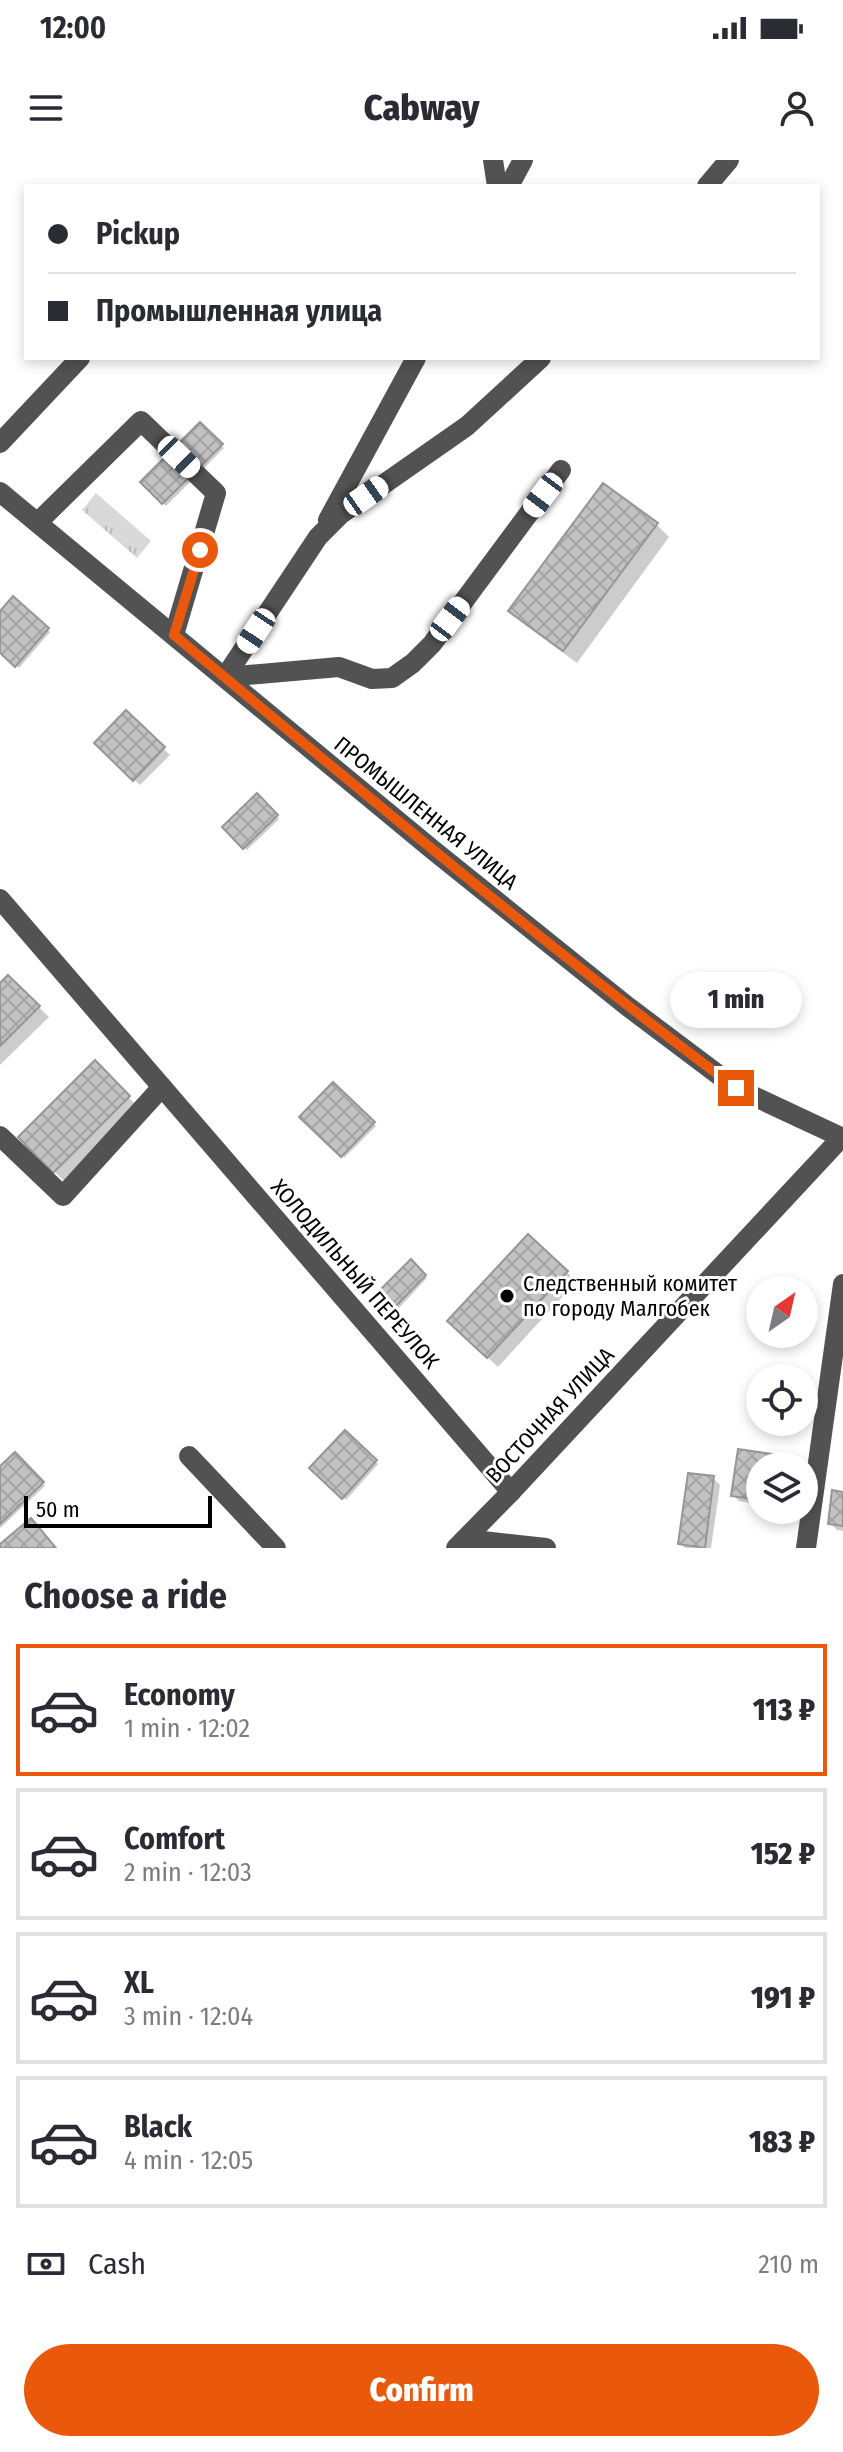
<!DOCTYPE html>
<meta charset="utf-8">
<style>
body{margin:0;font-family:"Fira Sans Condensed",sans-serif;background:#f7f7f7;color:#2b2b33;height:100vh;display:flex;flex-direction:column;font-size:30px;white-space:nowrap}
*{box-sizing:border-box;margin:0}
p{font-size:26px;color:#7c7c81}
.icon{flex:none;width:44px;height:44px;fill:none;stroke:currentColor;stroke-width:2;stroke-linecap:round;stroke-linejoin:round}
.map{position:relative;height:1388px;overflow:hidden}
.details{display:flex;flex-direction:column;background:#fff;flex:1}
.details>*{flex:none}
.top-card{position:absolute;left:24px;top:24px;width:796px;height:176px;border-radius:0px;box-shadow:0 4px 12px #0003;display:grid;align-content:center;height:176px;padding:0 24px;background:#fff}
.needle{width:52px;rotate:34deg}
.controls{position:absolute;left:746px;top:1116px;display:grid;gap:16px}
.controls a{display:grid;place-items:center;width:72px;height:72px;border-radius:50%;background:#fff;box-shadow:0 4px 12px #0003;font-size:40px}
.scale{position:absolute;left:24px;bottom:20px;width:188px;box-sizing:border-box;padding-left:8px;border:4px solid #000;border-top:0;font-size:22px;line-height:28px;white-space:nowrap;color:#000;-webkit-text-stroke:6px #fff;paint-order:stroke}
.end{position:absolute;width:36px;height:36px;margin:-18px;border:10px solid #ea580c;background:#fff;box-shadow:0 0 0 4px #fff}
.from{border-radius:50%}
.bubble{position:absolute;height:56px;border-radius:28px;background:#fff;box-shadow:0 4px 12px #0003;font-size:26px;font-weight:800;line-height:56px;text-align:center}
.car{position:absolute;width:24px;height:48px;margin:-24px -12px;border-radius:10px;box-shadow:0 0 6px 2px #0007;background:linear-gradient(#fff 24%,#345 0 40%,#fff 0 76%,#345 0 86%,#fff 0)}
.top-card b{display:flex;align-items:center;gap:28px;height:76px;font-size:30px}
.top-card b+b{border-top:2px solid #e1e1e2}
.top-card i{width:20px;height:20px;background:#2b2b33}
ul{padding:0;list-style:none}
li{display:flex;align-items:center;gap:24px;height:132px;margin:0 16px 12px;padding:0 8px;border:4px solid #e1e1e2;border-radius:0px}
li div{flex:1}
li b{display:block;font-size:30px}
li em{font-style:normal;font-weight:800}
li.on{border-color:#ea580c}
li>.icon{width:72px;height:72px;stroke-width:1.5}
h2{padding:0 24px;font-size:36px;line-height:96px}
.pay{display:flex;align-items:center;gap:20px;height:88px;padding:0 24px;font-size:30px}
.pay p{margin-inline-start:auto}
.cta{display:flex;gap:16px;margin-top:auto;padding:16px 24px}
.cta a{flex:1;height:92px;border-radius:48px;background:#ea580c;color:#fff;font-size:32px;font-weight:800;line-height:92px;text-align:center}
.status{display:flex;justify-content:space-between;align-items:center;height:56px;padding:0 40px;background:#fff;direction:ltr}
.status svg{height:22px;fill:currentColor}
header{display:flex;justify-content:space-between;align-items:center;height:104px;padding:0 24px;background:#fff;font-size:36px;font-weight:800}
.map>svg:first-child{display:block}
.grass{fill:url(#grass-tufts)}
.shadow{fill:#0003}
.building{fill:url(#building-cross-hatch);stroke:#969696;stroke-width:2}
.lines{fill:none;stroke-linecap:round;stroke-linejoin:round}
.minor{stroke:#525252;stroke-width:20}
.route{stroke:#ea580c;stroke-width:10}
.poi-dot{fill:#000;stroke:#fff;stroke-width:3}
.labels{text-anchor:middle;dominant-baseline:central;stroke-width:6;stroke-linejoin:round;paint-order:stroke}
.street-label{font-size:22px;fill:#000;stroke:#fff}
.poi-label{font-size:22px;fill:#000;stroke:#fff;text-anchor:start}
</style>
<div class="status"><b>12:00</b><svg viewBox="0 0 49 12"><path d="M0 12V9h3v3zM5 12V6h3v6zM10 12V3h3v9zM15 12V0h3v12zM26 1h20v11H26zM47 4h2v5h-2z"/></svg></div>
<header><svg class="icon" aria-label="menu" viewBox="0 0 24 24"><path d="M4 6h16M4 12h16M4 18h16"/></svg>Cabway<svg class="icon" aria-label="person" viewBox="0 0 24 24"><circle cx="12" cy="8" r="4"/><path d="M4 21q1-7 8-7t8 7"/></svg></header>
<div class="map">
<svg width="843" height="1388" viewBox="0 0 843 1388">
<defs>
<pattern id="grass-tufts" width="24" height="20" patternUnits="userSpaceOnUse" patternTransform="scale(2)"><rect width="24" height="20" fill="#d9d9d9"/><path d="M3 7l-1-3M5 7V3M7 7l1-3M15 17l-1-3M17 17v-4M19 17l1-3" fill="none" stroke="#b8b8b8"/></pattern>
<pattern id="building-cross-hatch" width="8" height="8" patternUnits="userSpaceOnUse" patternTransform="scale(2)"><rect width="8" height="8" fill="#c2c2c2"/><path d="M0 0l8 8M0 8l8-8" fill="none" stroke="#a5a5a5"/></pattern>
</defs>
<rect width="100%" height="100%" fill="#fff"/>
<polygon class="grass" points="96,333 151,381 137,398 82,350"/>
<g class="shadow">
<polygon points="200,264 224,288 166,346 143,322"/>
<polygon points="657,365 669,377 577,503 524,464 511,451"/>
<polygon points="13,439 50,472 19,508 0,491 0,454"/>
<polygon points="126,553 170,595 140,625 97,583"/>
<polygon points="257,636 279,659 247,690 225,668"/>
<polygon points="8,817 49,857 0,905 0,826"/>
<polygon points="95,903 138,947 64,1021 21,978"/>
<polygon points="333,925 376,966 344,998 302,957"/>
<polygon points="411,1102 427,1118 398,1149 381,1132"/>
<polygon points="567,1112 576,1122 498,1207 459,1171"/>
<polygon points="345,1273 378,1304 346,1340 312,1308"/>
<polygon points="740,1291 784,1298 790,1304 760,1306 760,1345 739,1341 733,1335"/>
<polygon points="15,1294 45,1326 0,1368 0,1309"/>
<polygon points="713,1318 720,1325 711,1388 685,1388 680,1383"/>
<polygon points="843,1334 843,1371 837,1370 830,1363"/>
</g>
<g class="building">
<polygon points="200,262 223,284 162,344 140,322"/>
<polygon points="603,323 658,363 563,491 508,451"/>
<polygon points="13,436 49,468 15,507 0,493 0,451"/>
<polygon points="126,550 165,587 133,621 94,583"/>
<polygon points="257,633 278,655 243,689 222,667"/>
<polygon points="8,815 40,846 0,886 0,823"/>
<polygon points="95,900 130,936 53,1013 18,977"/>
<polygon points="333,922 375,962 341,997 299,957"/>
<polygon points="528,1074 568,1111 487,1198 447,1161"/>
<polygon points="411,1099 426,1115 394,1148 378,1132"/>
<polygon points="345,1270 377,1300 342,1339 309,1308"/>
<polygon points="738,1289 785,1296 783,1306 760,1306 760,1340 731,1336"/>
<polygon points="15,1292 44,1322 0,1364 0,1306"/>
<polygon points="688,1313 714,1316 705,1388 678,1384"/>
<polygon points="832,1330 843,1332 843,1366 828,1364"/>
<polygon points="31,1358 56,1388 0,1388 0,1384"/>
</g>
<g class="lines">
<g class="minor">
<polyline points="493,0 497,26"/>
<polyline points="509,26 523,0"/>
<polyline points="707,26 729,0"/>
<polyline points="0,283 80,198"/>
<polyline points="0,332 433,690 627,846 736,928 843,978"/>
<polyline points="328,360 416,198"/>
<polyline points="38,362 141,261 216,333 174,475"/>
<polyline points="225,517 318,377 341,354 467,266 541,198"/>
<polyline points="225,517 339,507 372,519 392,518 413,503 432,484 561,310"/>
<polyline points="0,739 511,1332"/>
<polyline points="0,976 63,1036 162,927"/>
<polyline points="189,1296 276,1388"/>
<polyline points="465,1379 546,1388"/>
<polyline points="456,1388 511,1332 841,978"/>
<polyline points="806,1388 843,1124"/>
</g>
</g>
<g class="lines">
<path class="route" d="M200,390l-26,85c185,154 369,309 562,453"/>
</g>
<circle class="poi-dot" cx="507" cy="1136" r="8"/>
<g class="labels">
<g class="street-label">
<text transform="translate(426 653) rotate(39)">ПРОМЫШЛЕННАЯ УЛИЦА</text>
<text transform="translate(355 1114) rotate(49)">ХОЛОДИЛЬНЫЙ ПЕРЕУЛОК</text>
<text transform="translate(550 1255) rotate(-47)">ВОСТОЧНАЯ УЛИЦА</text>
</g>
<g class="poi-label">
<text x="523" y="1123">Следственный комитет<tspan x="523" dy="25">по городу Малгобек</tspan></text>
</g>
</g>
</svg>
<div class="controls">
<a><svg class="needle" viewBox="-14 -14 28 28"><path d="M0-13l5 13h-10z" fill="#e53935"/><path d="M0 13l5-13h-10z" fill="#7c7c81"/></svg></a>
<a><svg class="icon" aria-label="locate" viewBox="0 0 24 24"><circle cx="12" cy="12" r="6"/><path d="M12 2v4M12 18v4M2 12h4M18 12h4"/></svg></a>
<a><svg class="icon" aria-label="layers" viewBox="0 0 24 24"><path d="M12 4l9 5-9 5-9-5zM3 14l9 5 9-5"/></svg></a>
</div>
<div class="scale">50 m</div>
<i class="end from" style="left:200px;top:390px"></i>
<i class="end" style="left:736px;top:928px"></i>
<div class="bubble" style="left:670px;top:812px;width:132px">1 min</div>
<i class="car" style="left:179px;top:297px;rotate:134deg"></i>
<i class="car" style="left:543px;top:335px;rotate:217deg"></i>
<i class="car" style="left:366px;top:336px;rotate:55deg"></i>
<i class="car" style="left:450px;top:459px;rotate:37deg"></i>
<i class="car" style="left:256px;top:471px;rotate:213deg"></i>
<div class="top-card">
<b><i class="from"></i>Pickup</b>
<b><i></i>Промышленная улица</b>
</div>
</div>
<section class="details">
<h2>Choose a ride</h2>
<ul>
<li class="on"><svg class="icon" aria-label="car" viewBox="0 0 24 24"><path d="M5 17H2v-5l4-1 3-4h7l3 4 3 1v5h-3M9 17h6M6 11h13"/><circle cx="7" cy="17" r="2"/><circle cx="17" cy="17" r="2"/></svg><div><b>Economy</b><p>1 min · 12:02</p></div><em>113 ₽</em></li>
<li><svg class="icon" aria-label="car" viewBox="0 0 24 24"><path d="M5 17H2v-5l4-1 3-4h7l3 4 3 1v5h-3M9 17h6M6 11h13"/><circle cx="7" cy="17" r="2"/><circle cx="17" cy="17" r="2"/></svg><div><b>Comfort</b><p>2 min · 12:03</p></div><em>152 ₽</em></li>
<li><svg class="icon" aria-label="car" viewBox="0 0 24 24"><path d="M5 17H2v-5l4-1 3-4h7l3 4 3 1v5h-3M9 17h6M6 11h13"/><circle cx="7" cy="17" r="2"/><circle cx="17" cy="17" r="2"/></svg><div><b>XL</b><p>3 min · 12:04</p></div><em>191 ₽</em></li>
<li><svg class="icon" aria-label="car" viewBox="0 0 24 24"><path d="M5 17H2v-5l4-1 3-4h7l3 4 3 1v5h-3M9 17h6M6 11h13"/><circle cx="7" cy="17" r="2"/><circle cx="17" cy="17" r="2"/></svg><div><b>Black</b><p>4 min · 12:05</p></div><em>183 ₽</em></li>
</ul>
<div class="pay"><svg class="icon" aria-label="cash" viewBox="0 0 24 24"><path d="M3 7h18v10H3z"/><circle cx="12" cy="12" r="2"/></svg>Cash<p>210 m</p></div>
<div class="cta"><a>Confirm</a></div>
</section>
